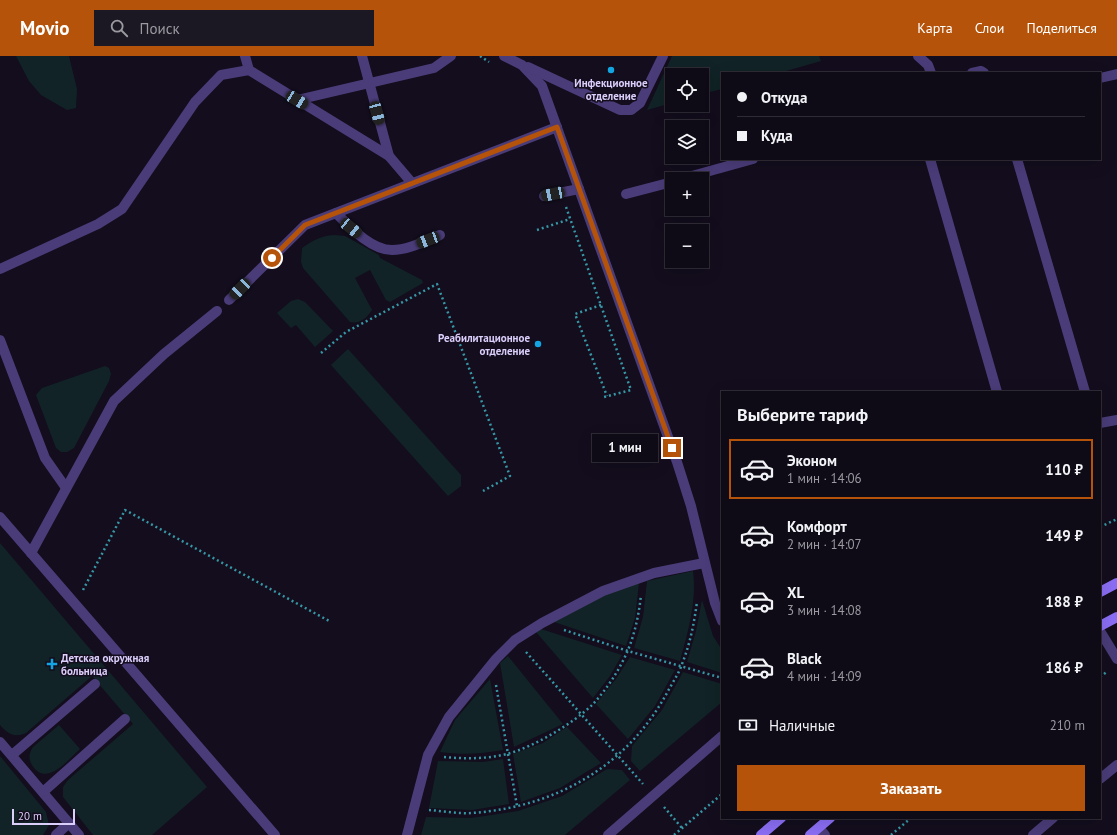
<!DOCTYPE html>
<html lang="ru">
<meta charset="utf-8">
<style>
body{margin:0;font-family:"PT Sans",sans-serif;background:#1c1823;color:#f1f3f6;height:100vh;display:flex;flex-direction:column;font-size:15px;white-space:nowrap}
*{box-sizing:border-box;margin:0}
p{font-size:13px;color:#9b9aa1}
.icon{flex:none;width:22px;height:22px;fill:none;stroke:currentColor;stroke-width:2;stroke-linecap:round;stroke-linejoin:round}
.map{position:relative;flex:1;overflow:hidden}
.sheet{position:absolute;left:721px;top:335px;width:380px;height:428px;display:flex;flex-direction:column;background:#0e0a16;border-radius:0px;box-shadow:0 4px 16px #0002,0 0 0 1px #2e2b35}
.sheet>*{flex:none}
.banner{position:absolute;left:721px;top:16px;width:380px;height:88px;border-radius:0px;box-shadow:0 4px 16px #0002,0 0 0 1px #2e2b35;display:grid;align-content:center;height:88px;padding:0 16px;background:#0e0a16}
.controls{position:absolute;left:665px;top:12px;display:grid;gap:8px}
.controls a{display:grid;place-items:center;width:44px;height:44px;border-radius:0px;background:#0e0a16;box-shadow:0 4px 16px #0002,0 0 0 1px #2e2b35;font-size:20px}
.scale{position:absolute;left:12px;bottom:10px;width:63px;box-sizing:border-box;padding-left:4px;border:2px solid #dbcefb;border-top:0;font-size:11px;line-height:14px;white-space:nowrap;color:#dbcefb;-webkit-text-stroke:3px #130d1d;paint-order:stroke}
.end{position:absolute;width:18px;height:18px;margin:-9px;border:5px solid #b45309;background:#fff;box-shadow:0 0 0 2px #fff}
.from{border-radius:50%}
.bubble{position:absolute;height:28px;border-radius:0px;background:#0e0a16;box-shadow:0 4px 16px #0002,0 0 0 1px #2e2b35;font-size:13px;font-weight:700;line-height:28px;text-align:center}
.car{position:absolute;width:12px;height:24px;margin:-12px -6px;border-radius:5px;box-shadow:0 0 3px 1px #0007;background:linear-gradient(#222 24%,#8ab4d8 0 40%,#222 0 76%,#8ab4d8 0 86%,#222 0)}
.banner b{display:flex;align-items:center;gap:14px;height:38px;font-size:15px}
.banner b+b{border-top:1px solid #2e2b35}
.banner i{width:10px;height:10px;background:#f1f3f6}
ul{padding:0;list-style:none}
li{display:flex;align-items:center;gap:12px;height:60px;margin:0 8px 6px;padding:0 8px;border:2px solid transparent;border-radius:0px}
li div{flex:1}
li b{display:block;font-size:15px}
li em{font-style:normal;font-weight:700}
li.current{border-color:#b45309}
li>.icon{width:36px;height:36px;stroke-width:1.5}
h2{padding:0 16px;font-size:18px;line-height:48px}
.pay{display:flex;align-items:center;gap:10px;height:44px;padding:0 16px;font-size:15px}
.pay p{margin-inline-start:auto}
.action{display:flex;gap:8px;margin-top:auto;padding:8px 16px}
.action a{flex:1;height:46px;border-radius:0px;background:#b45309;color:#fff;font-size:16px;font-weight:700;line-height:46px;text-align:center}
header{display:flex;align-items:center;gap:24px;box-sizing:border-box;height:56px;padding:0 20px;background:#b45309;color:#fff}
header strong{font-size:19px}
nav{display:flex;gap:22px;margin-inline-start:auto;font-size:14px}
.search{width:280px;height:36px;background:#1c1823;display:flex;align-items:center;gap:10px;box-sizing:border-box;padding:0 14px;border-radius:0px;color:#9b9aa1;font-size:15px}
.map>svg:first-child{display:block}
.green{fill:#112326}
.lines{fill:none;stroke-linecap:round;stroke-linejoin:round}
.path{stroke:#3797a5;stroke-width:2.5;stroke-dasharray:2 3;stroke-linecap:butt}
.lane{stroke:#4a3c78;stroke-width:10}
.secondary{stroke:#8a6df3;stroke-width:10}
.route{stroke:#b45309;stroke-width:5}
.poi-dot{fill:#13a5e1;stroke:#130d1d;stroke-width:1.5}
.labels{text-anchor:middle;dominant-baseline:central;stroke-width:3;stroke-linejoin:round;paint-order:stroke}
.poi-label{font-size:11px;font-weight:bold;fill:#dbcefb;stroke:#130d1d}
</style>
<header>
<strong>Movio</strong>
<div class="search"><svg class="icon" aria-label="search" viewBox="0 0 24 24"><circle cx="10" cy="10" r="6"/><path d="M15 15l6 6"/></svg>Поиск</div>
<nav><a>Карта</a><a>Слои</a><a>Поделиться</a></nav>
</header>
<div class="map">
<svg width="1117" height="779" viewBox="0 0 1117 779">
<rect width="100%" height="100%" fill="#130d1d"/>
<g class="green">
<polygon points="16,0 69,0 77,33 76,52 67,54 41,39 29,25"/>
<polygon points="672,0 819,0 821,5 779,17 722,17 722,33 702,38 702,19 672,19 672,47 647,54"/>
<path d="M334,179l11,1 34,19 1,3 42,22 1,3 -33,19 -4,-2 -16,-30 -15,8 17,32c-5,8 -12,14 -22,12l-47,-54 -2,-6 1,-14c11,-8 19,-12 32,-13z"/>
<polygon points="298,243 305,246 333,275 315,291 296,269 291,272 277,257 291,245"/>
<polygon points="348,293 461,419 461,430 448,440 331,309"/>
<polygon points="105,310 109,312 111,318 109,325 74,392 67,396 61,396 56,392 36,339 42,332"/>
<path d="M0,487l207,244 -55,48h-59l-30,-38v-10l5,-7 65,-56 -41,-48 -66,57c-12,5 -18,1 -26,-8z"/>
<path d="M693,515c4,30 -5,61 -13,90l-46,-13 9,-31 4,-36z"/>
<polygon points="639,527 635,562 626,590 551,565 605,538"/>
<polygon points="702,544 713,580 722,594 722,617 687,606 696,575"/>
<polygon points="541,573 622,599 610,620 593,642 536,576"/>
<polygon points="508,600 563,668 514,691 500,607"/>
<polygon points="630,601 675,614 655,650 628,683 596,648 616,623"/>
<polygon points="683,616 722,628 722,646 640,715 631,705 632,690 662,654"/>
<path d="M490,623l13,71c-22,4 -41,5 -63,2l15,-32z"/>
<path d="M59,669l21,24c-12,11 -34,39 -48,16 -4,-7 -3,-12 1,-18z"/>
<polygon points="567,671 601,707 560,732 521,746 513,698 543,687"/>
<polygon points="0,700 46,756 49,769 43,779 0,779"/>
<polygon points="503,703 509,748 472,754 429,752 438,705 483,706"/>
<polygon points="607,713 622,714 630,724 565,779 421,779 426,761 471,762 518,755 562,740"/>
</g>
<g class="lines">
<g class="path">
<polyline points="480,0 489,6"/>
<polyline points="566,151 631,334 604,341"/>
<polyline points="537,174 570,163"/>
<polyline points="601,249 575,258 607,340"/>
<polyline points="321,297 346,276 437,228 510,420 483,435"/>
<polyline points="1100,471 1117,463"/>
<polyline points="83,534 125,454 331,566"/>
<polyline points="564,574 628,595 722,622"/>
<polyline points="526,596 643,728"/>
<polyline points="1100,621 1108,615"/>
<polyline points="496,629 517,750"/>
<path d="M444,701c21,2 42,2 63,-3 27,-7 67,-31 86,-50 14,-15 27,-35 35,-54 7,-17 11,-36 13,-55"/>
<polyline points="664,751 682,772"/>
<path d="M429,754c14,1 29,4 43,3 84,-6 156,-47 196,-122 5,-9 11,-18 14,-27 8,-20 12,-40 15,-62"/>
<polyline points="674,779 722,738"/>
<polyline points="891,779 911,762"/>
</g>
<g class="lane">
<polyline points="245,0 249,14"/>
<polyline points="362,0 389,100"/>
<polyline points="504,0 522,9 542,30 677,406 691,450 715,547 722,565"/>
<polyline points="918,0 928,9 931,17"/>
<polyline points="528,11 620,54 631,54 640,47 663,0"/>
<polyline points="972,17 981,15 984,17"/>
<polyline points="1100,22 1117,18"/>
<polyline points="297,44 434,12 451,0"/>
<polyline points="930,103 997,336"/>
<polyline points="1017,103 1085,336"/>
<polyline points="681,123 753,103"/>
<polyline points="626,138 672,126"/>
<polyline points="544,140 579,133"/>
<path d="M336,157c14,14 35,37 56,37 16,0 33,-9 48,-15"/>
<polyline points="0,213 98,168 122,153 195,46 221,19 249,14 389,100 412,127"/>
<polyline points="229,244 305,169 557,71"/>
<polyline points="0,284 45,402 66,432"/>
<polyline points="1100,367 1117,364"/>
<polyline points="0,461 275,779"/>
<polyline points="31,497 114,345 164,298 217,255"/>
<polyline points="1100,575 1117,603"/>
<polyline points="0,686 79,779"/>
<polyline points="12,699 95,628"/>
<polyline points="1100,723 1117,709"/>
<polyline points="43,736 125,663"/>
<polyline points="819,772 825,779"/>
<polyline points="56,779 69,767"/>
<polyline points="407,779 428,699 449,661 496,603 515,584 542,567 603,535 654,517 704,507"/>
<polyline points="608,779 722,680"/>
<polyline points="1033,779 1053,762"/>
</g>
<g class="secondary">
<polyline points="1100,536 1117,527"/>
<polyline points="1100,570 1117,561"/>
<polyline points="761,779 781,762"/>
<polyline points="810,779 830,762"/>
</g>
</g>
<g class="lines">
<polyline class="route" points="272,202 305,169 557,71 672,392"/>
</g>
<g class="poi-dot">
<circle cx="611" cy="14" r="4"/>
<circle cx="538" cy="288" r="4"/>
<path d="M50 602h4v4h4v4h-4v4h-4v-4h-4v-4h4z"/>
</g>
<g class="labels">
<g class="poi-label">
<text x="611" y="27">Инфекционное<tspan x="611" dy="13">отделение</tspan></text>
<text x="530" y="282" text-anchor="end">Реабилитационное<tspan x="530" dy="13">отделение</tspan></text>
<text x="61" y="602" text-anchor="start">Детская окружная<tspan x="61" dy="13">больница</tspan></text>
</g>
</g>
</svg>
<div class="controls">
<a><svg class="icon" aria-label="locate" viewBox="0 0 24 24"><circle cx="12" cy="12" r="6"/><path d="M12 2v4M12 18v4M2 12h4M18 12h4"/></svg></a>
<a><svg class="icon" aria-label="layers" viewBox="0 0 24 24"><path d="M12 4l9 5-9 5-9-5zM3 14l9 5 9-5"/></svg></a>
<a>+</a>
<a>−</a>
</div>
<div class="scale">20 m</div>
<i class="end from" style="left:272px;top:202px"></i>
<i class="end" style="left:672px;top:392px"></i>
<div class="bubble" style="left:592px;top:378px;width:66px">1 мин</div>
<i class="car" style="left:297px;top:44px;rotate:121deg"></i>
<i class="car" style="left:377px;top:57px;rotate:165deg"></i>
<i class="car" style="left:553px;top:138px;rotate:259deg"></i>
<i class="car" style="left:351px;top:172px;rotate:129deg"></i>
<i class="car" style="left:428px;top:184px;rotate:249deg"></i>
<i class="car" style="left:240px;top:233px;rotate:225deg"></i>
<div class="banner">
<b><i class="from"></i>Откуда</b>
<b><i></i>Куда</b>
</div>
<section class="sheet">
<h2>Выберите тариф</h2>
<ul>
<li class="current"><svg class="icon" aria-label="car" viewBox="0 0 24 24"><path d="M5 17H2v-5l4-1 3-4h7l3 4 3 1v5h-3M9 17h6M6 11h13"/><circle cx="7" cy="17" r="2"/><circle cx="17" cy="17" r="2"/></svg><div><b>Эконом</b><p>1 мин · 14:06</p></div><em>110 ₽</em></li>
<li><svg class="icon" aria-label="car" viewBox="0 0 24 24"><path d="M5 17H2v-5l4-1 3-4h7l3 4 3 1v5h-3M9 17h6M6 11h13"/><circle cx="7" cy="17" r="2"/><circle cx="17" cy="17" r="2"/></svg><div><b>Комфорт</b><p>2 мин · 14:07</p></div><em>149 ₽</em></li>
<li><svg class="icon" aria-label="car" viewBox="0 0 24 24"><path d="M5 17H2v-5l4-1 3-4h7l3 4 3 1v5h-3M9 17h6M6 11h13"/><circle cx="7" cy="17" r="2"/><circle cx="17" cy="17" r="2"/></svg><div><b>XL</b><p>3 мин · 14:08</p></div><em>188 ₽</em></li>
<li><svg class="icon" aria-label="car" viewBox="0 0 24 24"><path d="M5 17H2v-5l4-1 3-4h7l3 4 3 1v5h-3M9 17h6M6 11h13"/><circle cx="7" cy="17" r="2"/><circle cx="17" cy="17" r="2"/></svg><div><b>Black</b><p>4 мин · 14:09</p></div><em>186 ₽</em></li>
</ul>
<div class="pay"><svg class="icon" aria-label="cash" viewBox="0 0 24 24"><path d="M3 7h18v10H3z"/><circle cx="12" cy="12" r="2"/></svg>Наличные<p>210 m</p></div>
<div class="action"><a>Заказать</a></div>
</section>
</div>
